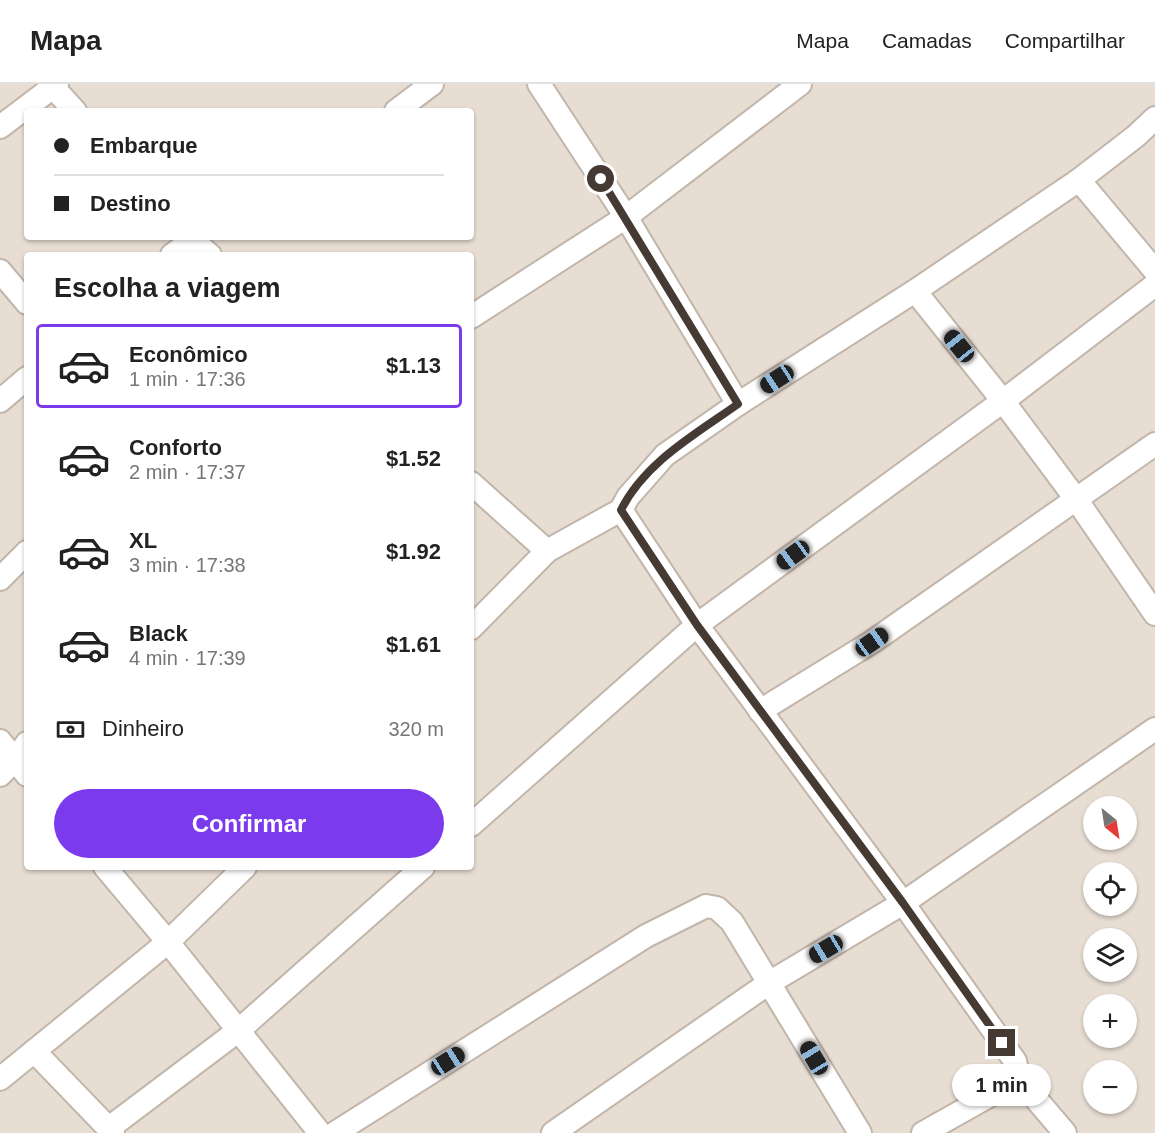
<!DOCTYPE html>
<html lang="pt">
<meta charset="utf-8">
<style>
body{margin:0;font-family:Helvetica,sans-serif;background:#f6f6f6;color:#222;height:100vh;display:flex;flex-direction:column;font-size:22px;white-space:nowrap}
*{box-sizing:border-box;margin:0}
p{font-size:20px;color:#767676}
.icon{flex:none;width:33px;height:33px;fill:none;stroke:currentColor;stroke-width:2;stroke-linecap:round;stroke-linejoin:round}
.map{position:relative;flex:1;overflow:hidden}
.sheet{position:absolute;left:24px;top:168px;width:450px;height:618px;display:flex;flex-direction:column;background:#fff;border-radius:6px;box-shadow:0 2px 4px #0004}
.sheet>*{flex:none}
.hud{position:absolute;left:24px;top:24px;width:450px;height:132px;border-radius:6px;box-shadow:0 2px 4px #0004;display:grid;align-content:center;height:132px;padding:0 30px;background:#fff}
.needle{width:39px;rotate:150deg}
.tools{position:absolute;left:1083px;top:712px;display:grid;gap:12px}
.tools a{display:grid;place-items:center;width:54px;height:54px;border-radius:50%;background:#fff;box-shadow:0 2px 4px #0004;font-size:30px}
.end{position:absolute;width:27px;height:27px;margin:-14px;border:8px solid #463b34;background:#fff;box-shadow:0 0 0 3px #fff}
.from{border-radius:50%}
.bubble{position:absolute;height:42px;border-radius:21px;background:#fff;box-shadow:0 2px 4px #0004;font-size:20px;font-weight:700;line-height:42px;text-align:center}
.car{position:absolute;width:18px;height:36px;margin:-18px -9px;border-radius:8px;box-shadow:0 0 4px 2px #0007;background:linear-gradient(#222 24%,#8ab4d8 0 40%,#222 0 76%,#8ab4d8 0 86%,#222 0)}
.hud b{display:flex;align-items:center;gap:21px;height:57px;font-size:22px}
.hud b+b{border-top:2px solid #e0e0e0}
.hud i{width:15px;height:15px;background:#222}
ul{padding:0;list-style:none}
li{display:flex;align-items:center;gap:18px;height:84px;margin:0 12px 9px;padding:0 18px;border:3px solid transparent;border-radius:6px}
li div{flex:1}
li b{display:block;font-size:22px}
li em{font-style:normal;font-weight:700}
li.active{border-color:#7c3aed}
li>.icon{width:54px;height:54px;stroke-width:1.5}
h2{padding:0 30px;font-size:27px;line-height:72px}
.pay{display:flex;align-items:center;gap:15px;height:66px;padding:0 30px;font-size:22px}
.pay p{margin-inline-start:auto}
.button{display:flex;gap:12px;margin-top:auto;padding:12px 30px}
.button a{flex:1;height:69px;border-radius:36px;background:#7c3aed;color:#fff;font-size:24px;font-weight:700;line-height:69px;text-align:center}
header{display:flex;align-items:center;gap:36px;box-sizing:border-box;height:84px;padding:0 30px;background:#fff;border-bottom:2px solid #e0e0e0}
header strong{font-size:28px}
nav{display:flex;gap:33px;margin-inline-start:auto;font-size:21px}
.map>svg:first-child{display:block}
.residential{fill:#e7ddd3;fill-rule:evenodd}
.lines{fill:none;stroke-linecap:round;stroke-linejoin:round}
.minor-casing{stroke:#c2b5aa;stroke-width:26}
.minor{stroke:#fff;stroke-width:22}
.route{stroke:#463b34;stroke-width:8}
</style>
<header>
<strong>Mapa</strong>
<nav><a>Mapa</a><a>Camadas</a><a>Compartilhar</a></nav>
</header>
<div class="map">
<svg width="1155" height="1049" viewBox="0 0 1155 1049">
<rect width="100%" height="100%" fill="#f3ece5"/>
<path class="residential" d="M0,0h1155v1049h-1155zM27,27h444v126h-444zM27,171h444v612h-444zM1094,723h32v33h-32zM1094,789h32v33h-32zM1094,855h32v33h-32zM1094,921h32v33h-32zM1094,987h32v33h-32z"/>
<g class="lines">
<g class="minor-casing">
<g id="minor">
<polyline points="50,0 75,27"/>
<polyline points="539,0 626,133 738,320"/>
<polyline points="396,27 432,0"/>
<polyline points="0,43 57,0"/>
<polyline points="1079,96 1155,187"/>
<polyline points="189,153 210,171"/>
<polyline points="172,171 196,153"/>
<polyline points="0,187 27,219"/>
<polyline points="915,207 1003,317 1076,415 1155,530"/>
<polyline points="471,233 626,133 800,0"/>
<polyline points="0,317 27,294"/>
<polyline points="471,399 547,467"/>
<polyline points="621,426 697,541 903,819 1015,977 1019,995"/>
<polyline points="0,495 27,468"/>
<polyline points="471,544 547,467 621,426 628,413 665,371 738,320 915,207 1079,96 1136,52 1155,34"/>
<polyline points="760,627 872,558 1155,360"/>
<polyline points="0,657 27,691"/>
<polyline points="0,691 15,676 27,659"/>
<polyline points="471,741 697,541 1003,317 1155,201"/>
<polyline points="105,783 168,858 320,1049"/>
<polyline points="34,967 113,1049"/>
<polyline points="0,995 168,858 245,783"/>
<polyline points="109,1044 239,946 423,783"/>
<polyline points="335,1049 646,852 706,822 717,824 732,838 860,1049"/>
<polyline points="553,1049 769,899 903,819 1155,645"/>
<polyline points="923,1049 1019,995 1065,1049"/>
</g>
</g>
<use href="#minor" class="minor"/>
</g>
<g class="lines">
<path class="route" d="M601,95l137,225c-42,30 -93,58 -117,106l76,115 206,278 99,140"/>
</g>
</svg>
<div class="tools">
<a><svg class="needle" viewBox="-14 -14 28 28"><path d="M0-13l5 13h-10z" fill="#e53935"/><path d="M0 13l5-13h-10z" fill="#767676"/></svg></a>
<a><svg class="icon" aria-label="locate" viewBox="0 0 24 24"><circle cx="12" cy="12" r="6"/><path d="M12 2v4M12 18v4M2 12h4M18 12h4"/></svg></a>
<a><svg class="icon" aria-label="layers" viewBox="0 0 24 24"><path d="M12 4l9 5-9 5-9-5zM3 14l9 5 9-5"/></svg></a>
<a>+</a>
<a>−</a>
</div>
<i class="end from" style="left:601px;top:95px"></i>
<i class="end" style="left:1002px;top:959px"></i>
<div class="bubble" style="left:952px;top:980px;width:99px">1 min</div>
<i class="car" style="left:959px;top:262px;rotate:321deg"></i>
<i class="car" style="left:777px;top:295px;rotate:237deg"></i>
<i class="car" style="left:793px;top:471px;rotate:234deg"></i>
<i class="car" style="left:872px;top:558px;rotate:55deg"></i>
<i class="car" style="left:826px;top:865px;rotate:239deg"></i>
<i class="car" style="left:814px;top:974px;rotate:329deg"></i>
<i class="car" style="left:448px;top:977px;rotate:58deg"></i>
<div class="hud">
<b><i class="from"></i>Embarque</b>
<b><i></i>Destino</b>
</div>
<section class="sheet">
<h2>Escolha a viagem</h2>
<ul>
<li class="active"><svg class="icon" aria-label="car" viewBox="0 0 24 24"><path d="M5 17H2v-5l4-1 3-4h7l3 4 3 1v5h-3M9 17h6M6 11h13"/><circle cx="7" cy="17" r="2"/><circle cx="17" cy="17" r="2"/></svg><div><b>Econômico</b><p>1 min · 17:36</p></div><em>$1.13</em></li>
<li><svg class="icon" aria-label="car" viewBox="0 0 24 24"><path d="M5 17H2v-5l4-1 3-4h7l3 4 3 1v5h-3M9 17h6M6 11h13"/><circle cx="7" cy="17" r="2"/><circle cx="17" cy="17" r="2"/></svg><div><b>Conforto</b><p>2 min · 17:37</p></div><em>$1.52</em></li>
<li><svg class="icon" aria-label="car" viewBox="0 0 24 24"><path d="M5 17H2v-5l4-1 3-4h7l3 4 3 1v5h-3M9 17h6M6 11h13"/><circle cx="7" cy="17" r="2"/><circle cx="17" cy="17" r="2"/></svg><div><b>XL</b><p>3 min · 17:38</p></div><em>$1.92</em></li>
<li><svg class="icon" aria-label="car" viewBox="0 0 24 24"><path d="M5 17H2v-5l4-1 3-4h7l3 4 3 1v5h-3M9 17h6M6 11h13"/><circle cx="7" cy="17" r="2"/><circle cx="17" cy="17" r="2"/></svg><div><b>Black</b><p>4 min · 17:39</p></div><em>$1.61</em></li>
</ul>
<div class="pay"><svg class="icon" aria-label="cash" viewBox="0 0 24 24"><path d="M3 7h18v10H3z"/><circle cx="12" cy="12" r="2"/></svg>Dinheiro<p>320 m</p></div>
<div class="button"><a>Confirmar</a></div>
</section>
</div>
